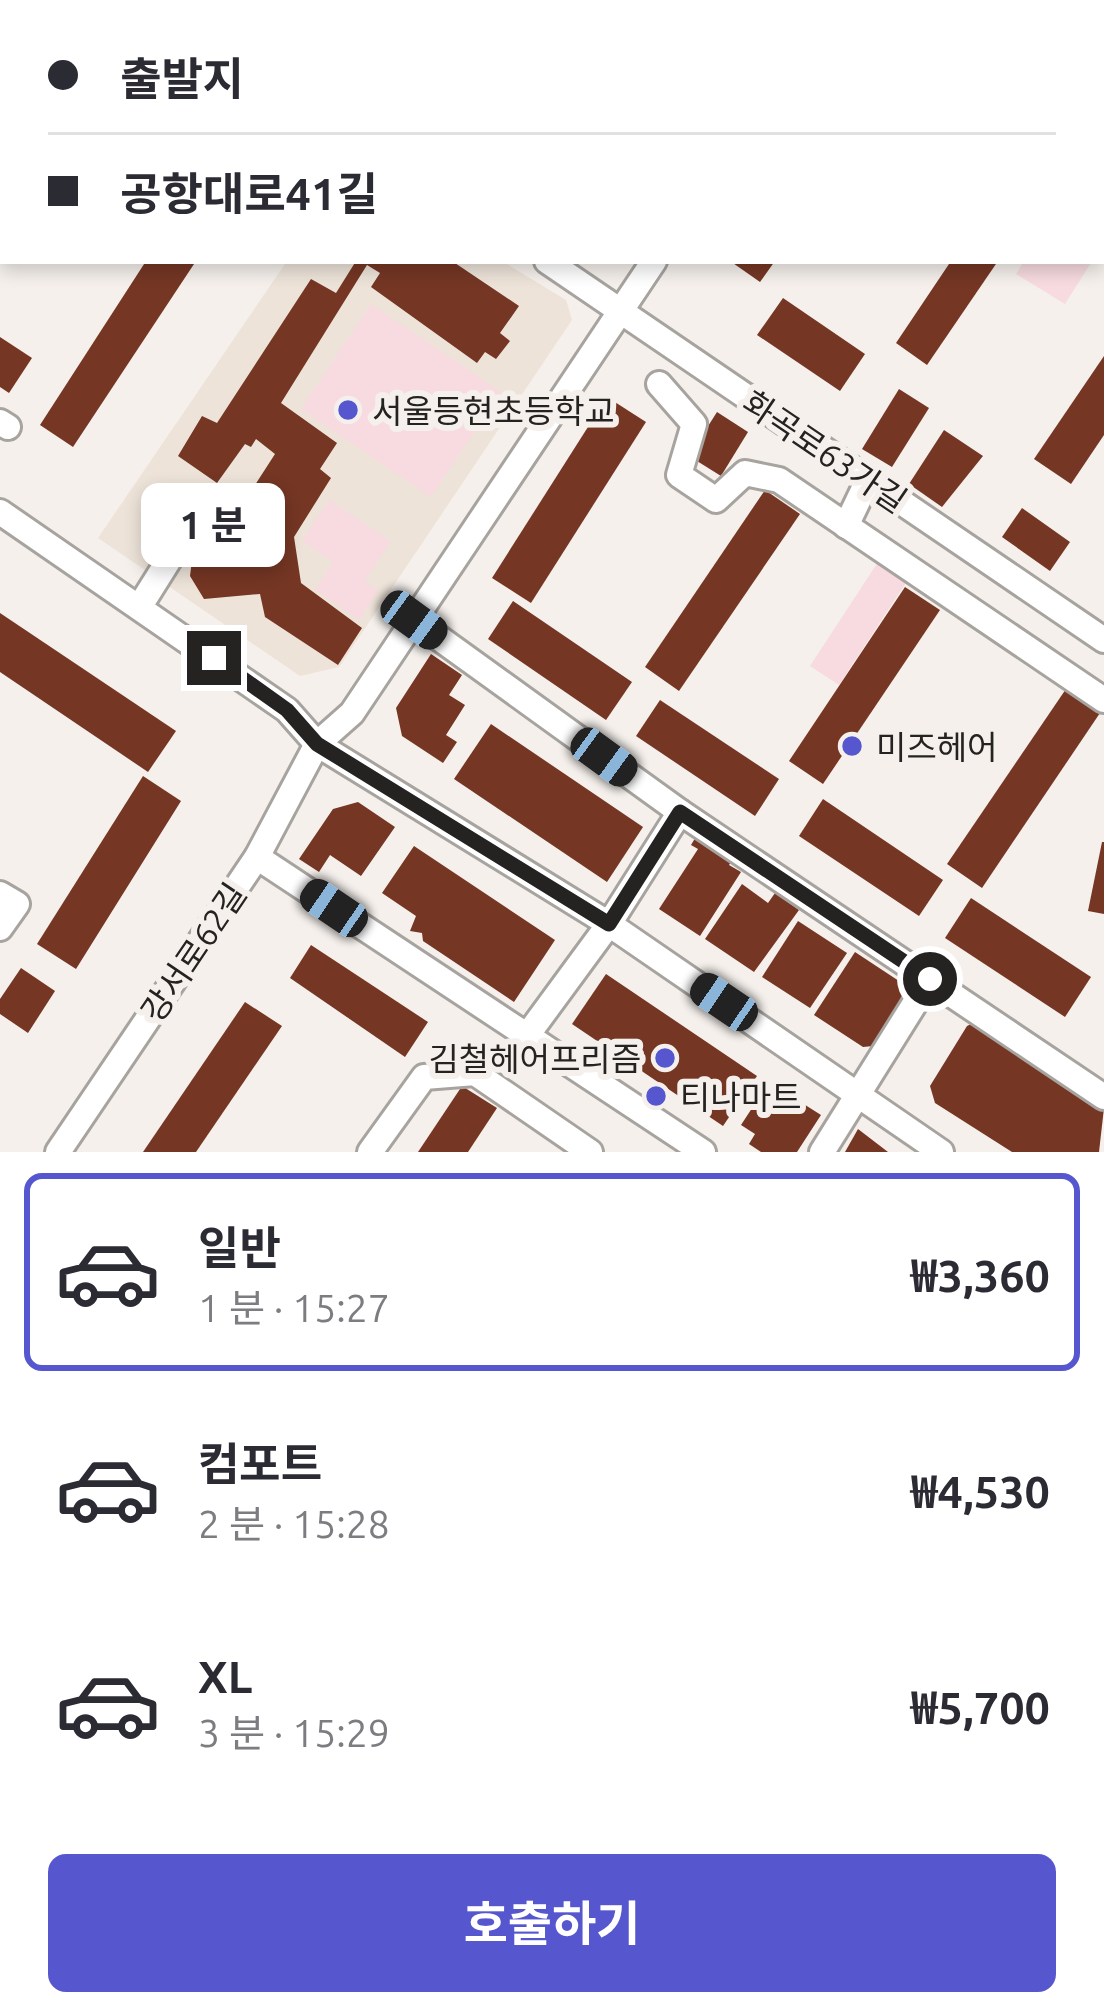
<!DOCTYPE html>
<html lang="ko">
<meta charset="utf-8">
<style>
body{margin:0;font-family:Ubuntu,"Noto Sans KR",sans-serif;background:#f7f7f7;color:#2b2b33;height:100vh;display:flex;flex-direction:column;font-size:45px;white-space:nowrap}
*{box-sizing:border-box;margin:0}
p{font-size:39px;color:#7c7c81}
.icon{flex:none;width:66px;height:66px;fill:none;stroke:currentColor;stroke-width:2;stroke-linecap:round;stroke-linejoin:round}
.map{position:relative;height:1152px;overflow:hidden}
.side{display:flex;flex-direction:column;background:#fff;flex:1}
.side>*{flex:none}
.hud{position:absolute;left:0px;top:0px;width:1104px;height:264px;box-shadow:0 6px 18px #0003;display:grid;align-content:center;height:264px;padding:0 48px;background:#fff}
.end{position:absolute;width:54px;height:54px;margin:-27px;border:15px solid #242321;background:#fff;box-shadow:0 0 0 6px #fff}
.from{border-radius:50%}
.bubble{position:absolute;height:84px;border-radius:18px;background:#fff;box-shadow:0 6px 18px #0003;font-size:39px;font-weight:700;line-height:84px;text-align:center}
.car{position:absolute;width:36px;height:72px;margin:-36px -18px;border-radius:15px;box-shadow:0 0 9px 3px #0007;background:linear-gradient(#222 24%,#8ab4d8 0 40%,#222 0 76%,#8ab4d8 0 86%,#222 0)}
.hud b{display:flex;align-items:center;gap:42px;height:114px;font-size:45px}
.hud b+b{border-top:3px solid #e1e1e2}
.hud i{width:30px;height:30px;background:#2b2b33}
ul{padding:21px 0 0;list-style:none}
li{display:flex;align-items:center;gap:36px;height:198px;margin:0 24px 18px;padding:0 24px;border:6px solid transparent;border-radius:18px}
li div{flex:1}
li b{display:block;font-size:45px}
li em{font-style:normal;font-weight:700}
li.active{border-color:#5657ce}
li>.icon{width:108px;height:108px;stroke-width:1.5}
.primary-button{display:flex;gap:24px;margin-top:auto;padding:24px 48px}
.primary-button a{flex:1;height:138px;border-radius:18px;background:#5657ce;color:#fff;font-size:48px;font-weight:700;line-height:138px;text-align:center}
.map>svg:first-child{display:block}
.built{fill:#ede3d9}
.green{fill:#f7dbe0}
.building{fill:#753624}
.lines{fill:none;stroke-linecap:round;stroke-linejoin:round}
.minor-casing{stroke:#a7a39f;stroke-width:30}
.minor{stroke:#fff;stroke-width:24}
.route{stroke:#242321;stroke-width:15}
.poi-dot{fill:#5657ce;stroke:#f5f0ec;stroke-width:4.5}
.labels{text-anchor:middle;dominant-baseline:central;stroke-width:12;stroke-linejoin:round;paint-order:stroke}
.poi-label{font-size:33px;fill:#242321;stroke:#f5f0ec;text-anchor:start}
.street-label{font-size:33px;fill:#242321;stroke:#f5f0ec}
</style>
<div class="map">
<svg width="1104" height="1152" viewBox="0 0 1104 1152">
<rect width="100%" height="100%" fill="#f5f0ec"/>
<polygon class="built" points="287,261 502,261 566,300 572,320 339,667 300,676 98,538"/>
<g class="green">
<polygon points="1024,261 1092,261 1065,304 1016,274"/>
<polygon points="371,304 501,392 431,497 301,409"/>
<polygon points="329,500 391,541 365,581 378,591 359,620 315,590 333,562 302,541"/>
<polygon points="880,559 909,578 839,685 810,666"/>
</g>
<g class="building">
<polygon points="146,261 196,261 73,447 40,425"/>
<polygon points="356,261 452,261 519,306 500,333 510,341 496,359 485,352 477,363 371,287 380,273 367,265 281,403 337,443 320,469 331,478 294,537 301,583 362,628 338,665 265,617 260,594 204,599 190,576 192,560 202,551 251,538 248,524 237,513 275,454 256,439 251,447 245,444 217,483 178,456 202,416 217,423 311,279 336,293"/>
<polygon points="730,261 775,261 760,282"/>
<polygon points="951,261 998,261 927,365 896,343"/>
<polygon points="783,298 865,354 840,391 757,335"/>
<polygon points="0,337 32,358 9,393 0,387"/>
<polygon points="1104,356 1104,435 1071,484 1034,459"/>
<polygon points="899,389 929,408 892,467 862,449"/>
<polygon points="607,397 646,422 531,603 492,578"/>
<polygon points="717,412 748,432 721,476 689,456"/>
<polygon points="944,430 983,456 942,507 909,484"/>
<polygon points="765,490 800,514 679,691 645,667"/>
<polygon points="1022,508 1070,542 1050,571 1002,537"/>
<polygon points="905,587 940,610 823,784 789,761"/>
<polygon points="513,601 632,682 606,720 488,639"/>
<polygon points="0,613 176,731 148,772 0,672"/>
<polygon points="431,654 462,675 449,695 465,705 446,735 457,742 443,763 402,736 396,708"/>
<polygon points="1068,686 1102,710 982,888 947,864"/>
<polygon points="660,700 779,779 755,816 636,736"/>
<polygon points="491,724 643,827 607,882 454,779"/>
<polygon points="143,776 181,801 76,969 37,944"/>
<polygon points="823,799 943,880 919,916 799,836"/>
<polygon points="358,802 395,827 361,876 330,855 319,872 299,859 333,809"/>
<polygon points="697,835 733,859 729,865 741,872 700,936 659,909 698,849 691,845"/>
<polygon points="1102,842 1104,842 1104,914 1088,911"/>
<polygon points="414,846 555,940 514,1002 423,941 422,933 410,931 416,916 382,893"/>
<polygon points="742,884 768,903 775,893 799,910 754,972 705,939"/>
<polygon points="971,898 1091,977 1065,1017 945,938"/>
<polygon points="798,921 847,953 810,1008 762,977"/>
<polygon points="311,945 428,1022 405,1057 290,978"/>
<polygon points="855,952 905,985 905,998 873,1046 863,1047 814,1015"/>
<polygon points="21,968 55,991 28,1033 0,1014 0,999"/>
<polygon points="606,974 757,1076 723,1126 572,1024"/>
<polygon points="245,1002 282,1026 196,1152 143,1152"/>
<polygon points="979,1020 1104,1108 1099,1152 1012,1152 935,1103 930,1086 967,1026"/>
<polygon points="769,1082 821,1115 797,1152 761,1152 749,1144 755,1134 741,1125"/>
<polygon points="462,1086 497,1108 468,1152 418,1152"/>
<polygon points="858,1129 888,1152 845,1152"/>
</g>
<g class="lines">
<g class="minor-casing">
<g id="minor">
<polyline points="648,0 652,3"/>
<polyline points="852,3 855,0"/>
<polyline points="0,42 3,44"/>
<polyline points="1101,222 1104,224"/>
<polyline points="547,261 1104,640"/>
<polyline points="659,384 694,424 679,475 716,500 745,473 779,480 1104,700"/>
<polyline points="0,422 8,427"/>
<polyline points="0,512 287,710 317,744 609,924 941,1152"/>
<polyline points="846,526 868,480"/>
<polyline points="140,606 177,547"/>
<polyline points="414,620 680,812 609,924 526,1037"/>
<polyline points="680,812 1104,1097"/>
<polyline points="257,857 703,1152"/>
<polyline points="0,894 17,904 0,928"/>
<polyline points="58,1152 257,857 317,744 352,713 654,261"/>
<polyline points="370,1152 424,1077 475,1073 590,1152"/>
<polyline points="822,1152 930,979"/>
</g>
</g>
<use href="#minor" class="minor"/>
</g>
<g class="lines">
<polyline class="route" points="214,658 287,710 317,744 609,924 680,812 930,979"/>
</g>
<g class="poi-dot">
<circle cx="348" cy="410" r="12"/>
<circle cx="852" cy="746" r="12"/>
<circle cx="665" cy="1058" r="12"/>
<circle cx="656" cy="1096" r="12"/>
</g>
<g class="labels">
<g class="poi-label">
<text x="372" y="410">서울등현초등학교</text>
<text x="876" y="746">미즈헤어</text>
<text x="641" y="1058" text-anchor="end">김철헤어프리즘</text>
<text x="680" y="1096">티나마트</text>
</g>
<g class="street-label">
<text transform="translate(825 451) rotate(34)">화곡로63가길</text>
<text transform="translate(193 952) rotate(-56)">강서로62길</text>
</g>
</g>
</svg>
<i class="end from" style="left:930px;top:979px"></i>
<i class="end" style="left:214px;top:658px"></i>
<div class="bubble" style="left:141px;top:483px;width:144px">1 분</div>
<i class="car" style="left:414px;top:620px;rotate:126deg"></i>
<i class="car" style="left:604px;top:757px;rotate:126deg"></i>
<i class="car" style="left:334px;top:908px;rotate:304deg"></i>
<i class="car" style="left:724px;top:1002px;rotate:304deg"></i>
<div class="hud">
<b><i class="from"></i>출발지</b>
<b><i></i>공항대로41길</b>
</div>
</div>
<section class="side">
<ul>
<li class="active"><svg class="icon" aria-label="car" viewBox="0 0 24 24"><path d="M5 17H2v-5l4-1 3-4h7l3 4 3 1v5h-3M9 17h6M6 11h13"/><circle cx="7" cy="17" r="2"/><circle cx="17" cy="17" r="2"/></svg><div><b>일반</b><p>1 분 · 15:27</p></div><em>₩3,360</em></li>
<li><svg class="icon" aria-label="car" viewBox="0 0 24 24"><path d="M5 17H2v-5l4-1 3-4h7l3 4 3 1v5h-3M9 17h6M6 11h13"/><circle cx="7" cy="17" r="2"/><circle cx="17" cy="17" r="2"/></svg><div><b>컴포트</b><p>2 분 · 15:28</p></div><em>₩4,530</em></li>
<li><svg class="icon" aria-label="car" viewBox="0 0 24 24"><path d="M5 17H2v-5l4-1 3-4h7l3 4 3 1v5h-3M9 17h6M6 11h13"/><circle cx="7" cy="17" r="2"/><circle cx="17" cy="17" r="2"/></svg><div><b>XL</b><p>3 분 · 15:29</p></div><em>₩5,700</em></li>
</ul>
<div class="primary-button"><a>호출하기</a></div>
</section>
